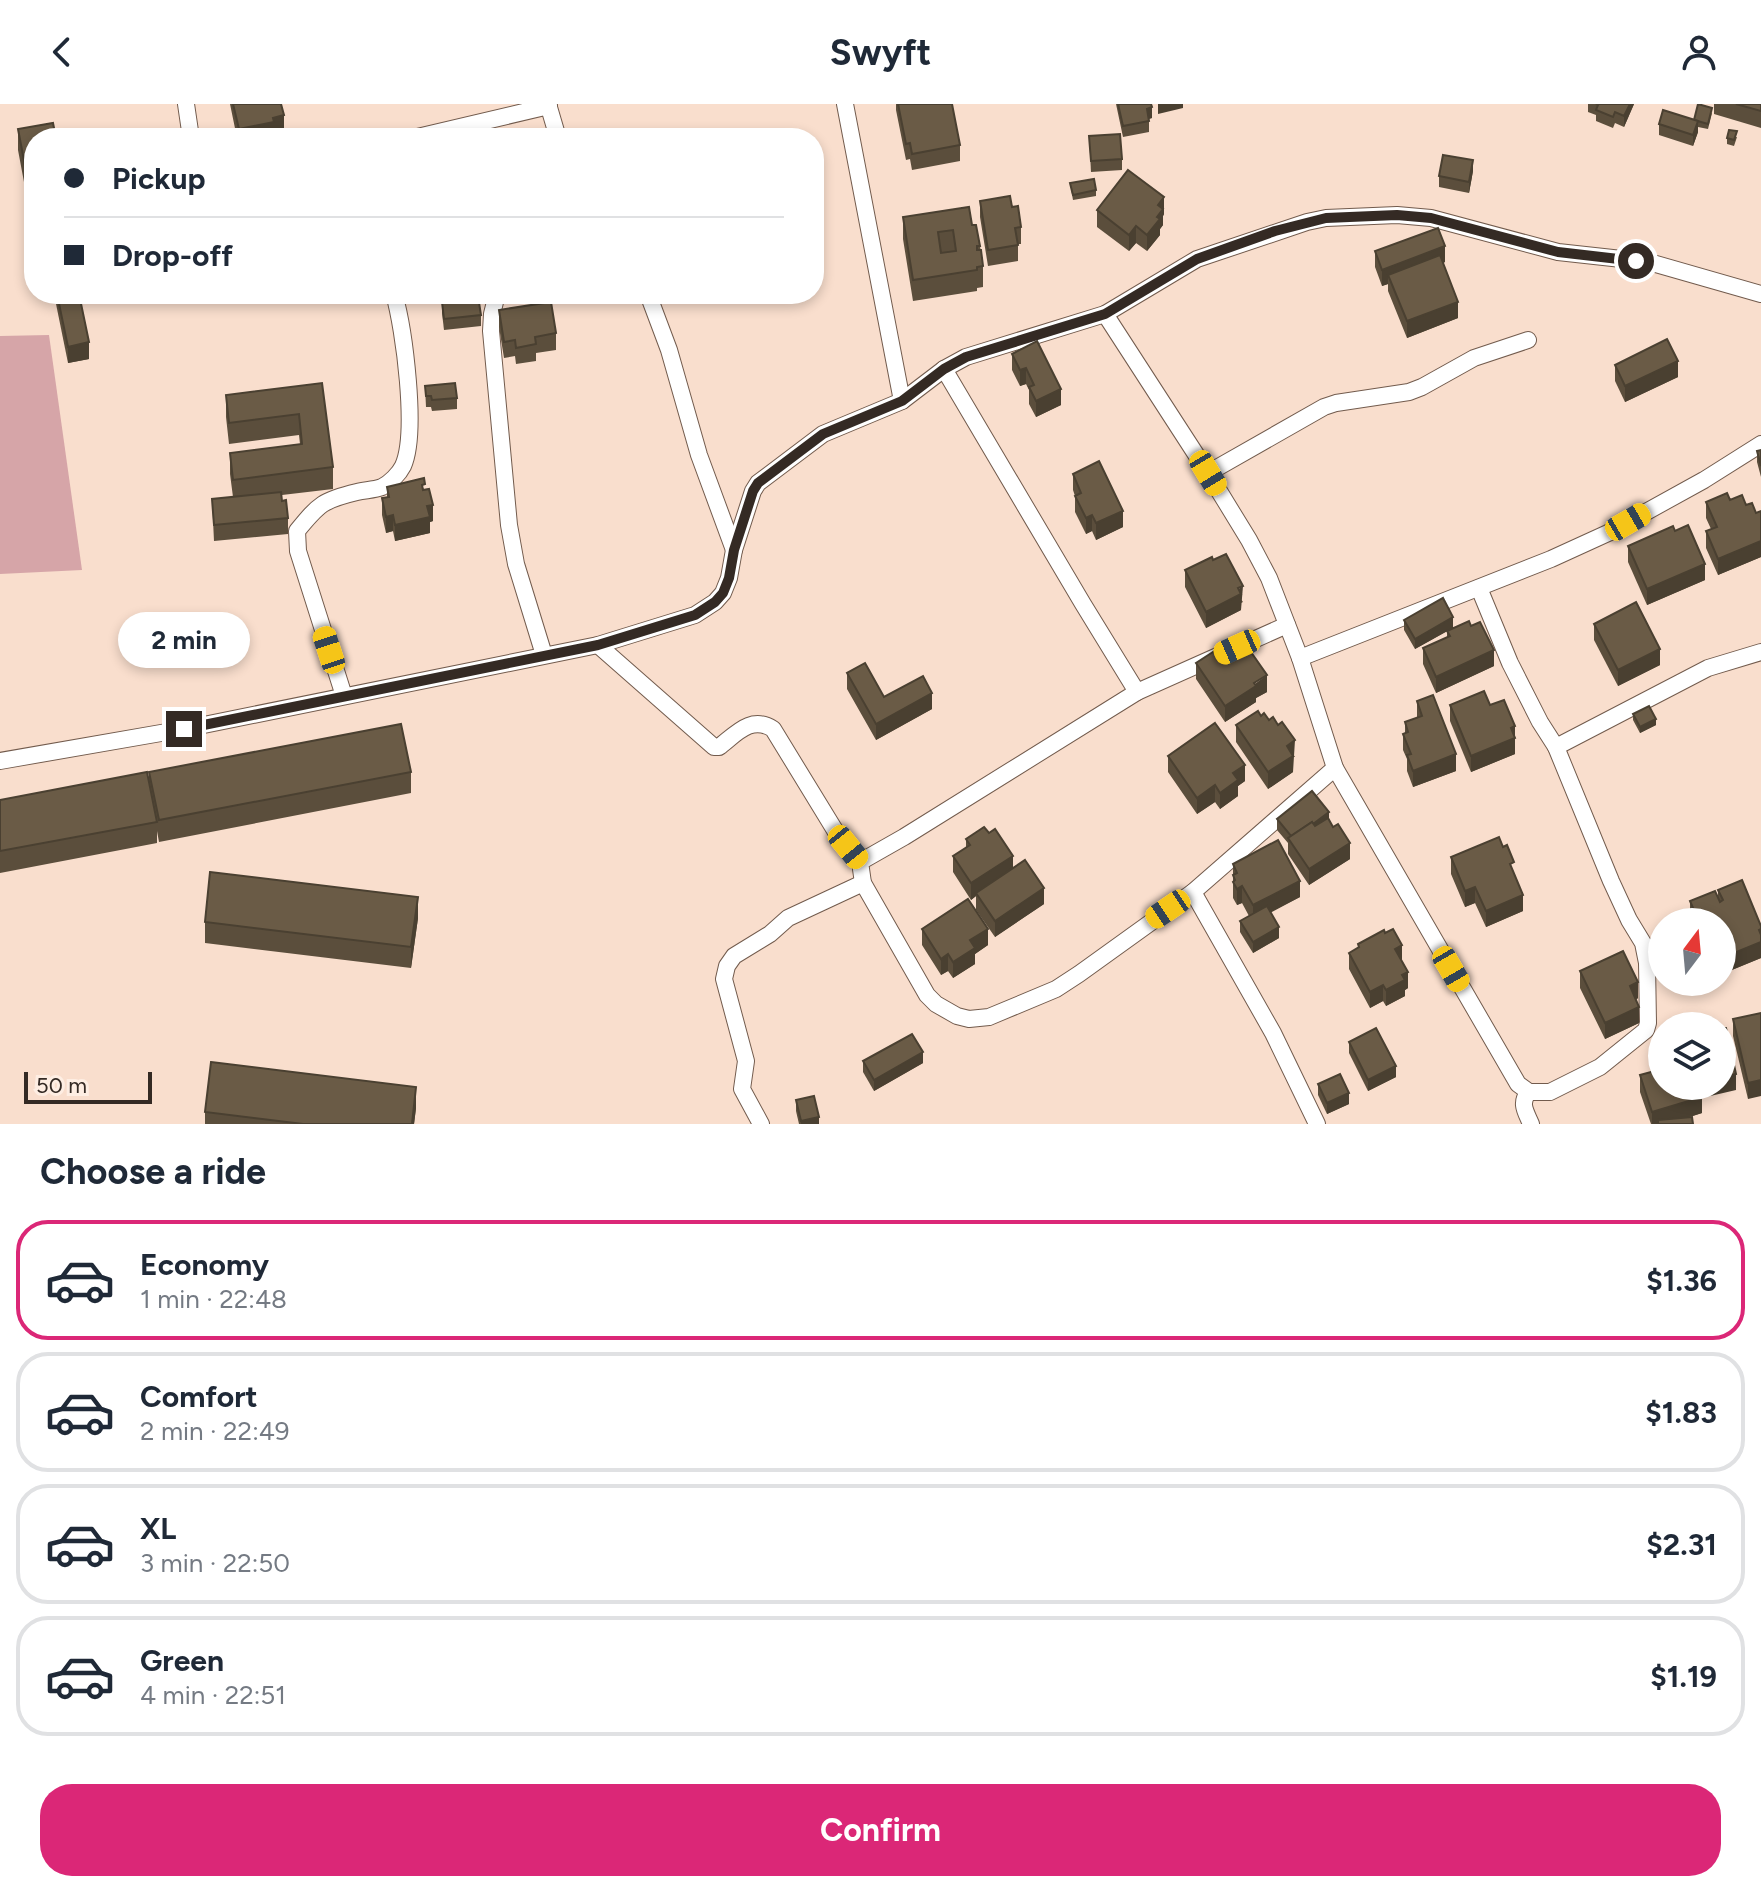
<!DOCTYPE html>
<meta charset="utf-8">
<style>
body{margin:0;font-family:Figtree,sans-serif;background:#f2f2f3;color:#1f2937;height:100vh;display:flex;flex-direction:column;font-size:30px;white-space:nowrap}
*{box-sizing:border-box;margin:0}
p{font-size:26px;color:#747a83}
.icon{flex:none;width:44px;height:44px;fill:none;stroke:currentColor;stroke-width:2;stroke-linecap:round;stroke-linejoin:round}
.map{position:relative;height:1020px;overflow:hidden}
.drawer{display:flex;flex-direction:column;background:#fff;flex:1}
.drawer>*{flex:none}
.top-card{position:absolute;left:24px;top:24px;width:800px;height:176px;border-radius:32px;box-shadow:0 4px 12px #0003;display:grid;align-content:center;height:176px;padding:0 40px;background:#fff}
.needle{width:52px;rotate:16deg}
.buttons{position:absolute;left:1648px;top:804px;display:grid;gap:16px}
.buttons a{display:grid;place-items:center;width:88px;height:88px;border-radius:50%;background:#fff;box-shadow:0 4px 12px #0003;font-size:40px}
.scale{position:absolute;left:24px;bottom:20px;width:128px;box-sizing:border-box;padding-left:8px;border:4px solid #342a24;border-top:0;font-size:22px;line-height:28px;white-space:nowrap;color:#342a24;-webkit-text-stroke:6px #feeee3;paint-order:stroke}
.end{position:absolute;width:36px;height:36px;margin:-18px;border:10px solid #342a24;background:#fff;box-shadow:0 0 0 4px #fff}
.from{border-radius:50%}
.bubble{position:absolute;height:56px;border-radius:28px;background:#fff;box-shadow:0 4px 12px #0003;font-size:26px;font-weight:700;line-height:56px;text-align:center}
.car{position:absolute;width:24px;height:48px;margin:-24px -12px;border-radius:10px;box-shadow:0 0 6px 2px #0007;background:linear-gradient(#f5c518 24%,#345 0 40%,#f5c518 0 76%,#345 0 86%,#f5c518 0)}
.top-card b{display:flex;align-items:center;gap:28px;height:76px;font-size:30px}
.top-card b+b{border-top:2px solid #e0e1e3}
.top-card i{width:20px;height:20px;background:#1f2937}
ul{padding:0;list-style:none}
li{display:flex;align-items:center;gap:24px;height:120px;margin:0 16px 12px;padding:0 24px;border:4px solid #e0e1e3;border-radius:32px}
li div{flex:1}
li b{display:block;font-size:30px}
li em{font-style:normal;font-weight:700}
li.on{border-color:#db2777}
li>.icon{width:72px;height:72px;stroke-width:1.5}
h2{padding:0 40px;font-size:36px;line-height:96px}
.cta{display:flex;gap:16px;margin-top:auto;padding:16px 40px}
.cta a{flex:1;height:92px;border-radius:32px;background:#db2777;color:#fff;font-size:32px;font-weight:700;line-height:92px;text-align:center}
header{display:flex;justify-content:space-between;align-items:center;height:104px;padding:0 40px;background:#fff;font-size:36px;font-weight:700}
.map>svg:first-child{display:block}
.park{fill:#d6a5a8}
.lines{fill:none;stroke-linecap:round;stroke-linejoin:round}
.minor-casing{stroke:#725b4d;stroke-width:18}
.minor{stroke:#fff;stroke-width:16}
.wall{fill:#5b4e3c}
.shaded-wall{fill:#4a4031}
.building{fill:#6a5b46;stroke:#4a4031;stroke-width:2;fill-rule:evenodd}
.route{stroke:#342a24;stroke-width:10}
</style>
<header><svg class="icon" aria-label="back" viewBox="0 0 24 24"><path d="M15 5l-7 7 7 7"/></svg>Swyft<svg class="icon" aria-label="person" viewBox="0 0 24 24"><circle cx="12" cy="8" r="4"/><path d="M4 21q1-7 8-7t8 7"/></svg></header>
<div class="map">
<svg width="1761" height="1020" viewBox="0 0 1761 1020">
<rect width="100%" height="100%" fill="#f9decd"/>
<polygon class="park" points="49,231 82,466 0,470 0,232"/>
<g class="lines">
<g class="minor-casing">
<g id="minor">
<polyline points="186,0 191,34"/>
<polyline points="548,0 558,34"/>
<polyline points="845,0 902,297"/>
<polyline points="413,34 549,2"/>
<polyline points="497,190 492,210 491,227 509,421 516,460 544,551"/>
<polyline points="648,190 669,246 699,351 734,446"/>
<polyline points="1105,210 1208,369 1249,436 1269,474 1300,554 1335,664 1518,980 1529,988 1550,988 1600,963 1646,926 1648,919 1647,859 1643,839 1629,816 1611,777 1556,643 1540,618 1510,559 1479,484"/>
<polyline points="944,265 1083,500 1137,588 904,733 860,758 863,779 927,891 936,900 957,912 969,915 989,913 1056,885 1079,870 1193,788 1335,664"/>
<polyline points="1208,369 1324,303 1336,299 1409,288 1422,283 1474,254 1528,236"/>
<path d="M598,541l116,102h5c17,-13 32,-32 54,-18l63,103 24,30"/>
<polyline points="1300,554 1551,455 1608,429 1704,376 1761,340"/>
<polyline points="1137,588 1287,521"/>
<path d="M344,592l-46,-145 -1,-20c22,-27 26,-31 60,-39 8,-2 17,-2 25,-5 8,-4 17,-13 21,-21 15,-33 1,-137 -9,-172"/>
<polyline points="1556,643 1708,564 1761,548"/>
<polyline points="0,657 184,625 598,541 695,511 715,498 723,489 729,474 734,446 753,387 758,379 823,330 902,297 944,265 966,253 1105,210 1197,155 1307,118 1326,114 1397,111 1431,114 1558,148 1649,158 1761,190"/>
<polyline points="1193,788 1273,929 1317,1020"/>
<path d="M1529,988c-10,11 -3,20 2,32"/>
<polyline points="761,1020 742,985 746,957 724,875 727,862 734,852 770,830 788,814 863,779"/>
</g>
</g>
<use href="#minor" class="minor"/>
</g>
<g class="wall">
<polygon points="230,0 281,0 284,28 274,30 274,34 237,34"/>
<polygon points="896,0 952,0 960,41 960,57 912,66 910,55 906,56 896,6"/>
<polygon points="1116,0 1151,0 1152,14 1149,15 1149,28 1123,33"/>
<polygon points="1588,0 1634,0 1624,23 1615,19 1613,24 1596,17 1596,11 1588,8"/>
<polygon points="1714,0 1761,0 1761,24 1714,10"/>
<polygon points="1712,9 1708,25 1698,23 1698,28 1693,42 1659,31 1659,20 1694,16"/>
<polygon points="18,25 34,34 34,131 18,46"/>
<polygon points="1089,32 1122,55 1122,66 1091,68"/>
<polygon points="1737,33 1734,42 1727,40 1727,34"/>
<polygon points="1473,67 1469,89 1439,83 1439,72"/>
<polygon points="1070,79 1096,86 1096,92 1073,96"/>
<polygon points="980,97 1021,123 1021,140 1018,140 1018,157 988,162 980,113"/>
<polygon points="1097,106 1164,110 1163,112 1163,121 1160,125 1160,131 1147,147 1136,139 1129,147 1097,123"/>
<polygon points="903,113 972,121 980,142 983,162 983,183 977,184 977,187 913,197 903,135"/>
<polygon points="1375,147 1445,158 1443,159 1458,214 1407,234 1388,187 1388,180 1382,182 1375,163"/>
<polygon points="54,190 79,190 89,255 68,259"/>
<polygon points="442,198 481,211 481,222 444,226 442,209"/>
<polygon points="499,206 556,229 556,246 536,249 536,257 516,260 515,252 504,254 499,223"/>
<polygon points="1012,250 1061,301 1036,313 1029,300 1029,286 1026,280 1020,282 1012,266"/>
<polygon points="1615,261 1678,273 1625,298 1615,277"/>
<polygon points="322,279 333,363 333,385 282,391 282,397 288,414 288,430 214,437 212,395 233,393 230,370 230,349 300,340 299,331 229,340 226,313 226,291"/>
<polygon points="425,282 457,294 457,305 432,307 431,303 426,303"/>
<polygon points="1761,346 1761,373 1757,358 1757,347"/>
<polygon points="1073,370 1123,423 1096,436 1092,427 1086,430 1075,408 1075,392 1073,386"/>
<polygon points="387,383 425,386 433,417 430,418 430,429 395,437 393,427 386,429 382,411 382,394 387,393"/>
<polygon points="1730,396 1746,401 1756,409 1761,407 1761,453 1718,471 1706,444 1706,427 1711,425 1706,414 1706,398"/>
<polygon points="1628,442 1705,476 1647,501 1628,458"/>
<polygon points="1213,456 1243,498 1241,499 1241,506 1206,524 1185,483 1185,466"/>
<polygon points="1404,516 1453,524 1494,562 1436,589 1423,560 1423,544 1447,533 1447,527 1415,545 1404,526"/>
<polygon points="1594,520 1660,561 1618,582 1594,536"/>
<polygon points="1196,559 1267,588 1256,594 1256,598 1225,618 1196,575"/>
<polygon points="847,569 884,593 932,605 876,636 847,585"/>
<polygon points="1417,597 1456,667 1413,683 1407,667 1407,655 1403,646 1403,630 1405,629 1405,618 1417,614"/>
<polygon points="1450,601 1490,601 1515,622 1515,650 1471,668 1450,617"/>
<polygon points="1633,610 1656,621 1640,629 1633,616"/>
<polygon points="1261,612 1269,616 1295,653 1293,653 1293,668 1268,685 1236,638 1236,621"/>
<polygon points="1168,652 1245,677 1238,682 1238,692 1220,705 1215,698 1197,710 1168,668"/>
<polygon points="149,668 411,668 411,689 159,738 157,727 157,739 0,769 0,696 149,680"/>
<polygon points="1277,715 1329,715 1350,755 1309,781 1288,750 1288,739 1277,726"/>
<polygon points="966,735 1013,765 1044,800 995,833 976,806 976,792 971,796 953,768 953,752 966,744"/>
<polygon points="1451,753 1514,770 1523,807 1486,823 1475,799 1465,803 1451,770"/>
<polygon points="1233,760 1300,793 1270,808 1279,834 1253,849 1240,828 1240,817 1249,812 1242,799 1237,801 1233,794"/>
<polygon points="1718,786 1761,854 1722,870 1722,818 1692,818 1690,814 1690,797 1718,795"/>
<polygon points="418,814 411,864 205,839 205,818"/>
<polygon points="922,825 988,841 975,850 975,860 953,874 948,867 941,871 922,841"/>
<polygon points="1358,840 1402,857 1408,884 1405,886 1405,892 1386,902 1383,897 1370,904 1349,865 1349,849 1358,844"/>
<polygon points="1580,867 1638,894 1636,896 1639,919 1605,935 1580,884"/>
<polygon points="1761,909 1748,995 1733,932 1733,915"/>
<polygon points="1349,938 1396,973 1368,987 1349,949"/>
<polygon points="863,957 923,959 874,987 863,968"/>
<polygon points="1640,971 1702,1009 1690,1013 1693,1020 1651,1020 1640,988"/>
<polygon points="1318,980 1349,1000 1327,1010 1318,991"/>
<polygon points="796,996 819,1020 799,1020 796,1007"/>
<polygon points="416,1004 414,1020 205,1020 205,1008"/>
</g>
<g class="shaded-wall">
<polygon points="1158,0 1183,0 1183,4 1158,10"/>
<polygon points="1630,0 1634,0 1624,23 1624,12"/>
<polygon points="1152,3 1152,14 1147,15 1147,5"/>
<polygon points="284,11 284,28 274,30 274,34 239,34 239,25 273,14"/>
<polygon points="1698,17 1698,28 1693,42 1693,31"/>
<polygon points="1473,56 1473,67 1469,89 1469,78"/>
<polygon points="1164,93 1164,110 1163,112 1163,121 1160,125 1160,131 1147,147 1147,131 1158,101"/>
<polygon points="1136,122 1136,139 1129,147 1129,131"/>
<polygon points="1445,142 1445,158 1391,178 1388,171 1388,180 1382,182 1382,166"/>
<polygon points="1458,198 1458,214 1407,234 1407,217"/>
<polygon points="89,238 89,255 68,259 68,243"/>
<polygon points="1678,257 1678,273 1625,298 1625,282"/>
<polygon points="1026,264 1026,280 1020,282 1020,266"/>
<polygon points="1061,285 1061,301 1036,313 1036,297"/>
<polygon points="433,401 433,417 430,418 430,429 395,437 395,421 427,402"/>
<polygon points="1123,407 1123,423 1096,436 1096,419"/>
<polygon points="393,411 393,427 386,429 386,413"/>
<polygon points="1092,411 1092,427 1086,430 1086,414"/>
<polygon points="1761,437 1761,453 1718,471 1718,455"/>
<polygon points="1705,460 1705,476 1647,501 1647,485"/>
<polygon points="1243,482 1241,506 1206,524 1206,508"/>
<polygon points="1453,513 1453,524 1415,545 1415,535"/>
<polygon points="1660,545 1660,561 1618,582 1618,566"/>
<polygon points="1494,546 1494,562 1436,589 1436,573"/>
<polygon points="1267,571 1267,588 1256,594 1256,598 1225,618 1225,602"/>
<polygon points="932,589 932,605 876,636 876,620"/>
<polygon points="1656,615 1656,621 1640,629 1640,623"/>
<polygon points="1515,622 1515,650 1471,668 1471,652"/>
<polygon points="1295,636 1293,668 1268,685 1268,668 1287,642"/>
<polygon points="1456,650 1456,667 1413,683 1413,667"/>
<polygon points="1245,661 1245,677 1238,682 1238,692 1220,705 1220,689 1233,669"/>
<polygon points="1215,681 1215,698 1197,710 1197,694"/>
<polygon points="1329,708 1329,718 1310,723"/>
<polygon points="1350,739 1350,755 1309,781 1309,765"/>
<polygon points="1013,752 1013,768 976,789 976,792 971,796 971,779"/>
<polygon points="1300,777 1300,793 1253,818 1253,801"/>
<polygon points="1242,782 1242,799 1237,801 1237,785"/>
<polygon points="1475,783 1475,799 1465,803 1465,787"/>
<polygon points="1044,784 1044,800 995,833 995,817"/>
<polygon points="1523,791 1523,807 1486,823 1486,807"/>
<polygon points="418,793 418,814 411,864 411,843"/>
<polygon points="1279,823 1279,834 1253,849 1253,838"/>
<polygon points="988,825 988,841 975,850 975,860 953,874 953,858 970,836"/>
<polygon points="1761,825 1761,854 1722,870 1722,854"/>
<polygon points="1402,841 1402,857 1395,845"/>
<polygon points="948,850 948,867 941,871 941,855"/>
<polygon points="1408,868 1408,884 1405,886 1405,892 1386,902 1386,886 1402,871"/>
<polygon points="1638,878 1638,894 1630,899 1630,882"/>
<polygon points="1383,881 1383,897 1370,904 1370,888"/>
<polygon points="1639,903 1639,919 1605,935 1605,919"/>
<polygon points="923,948 923,959 874,987 874,976"/>
<polygon points="1396,962 1396,973 1368,987 1368,976"/>
<polygon points="1736,970 1736,986 1706,993 1706,982 1722,982 1722,973"/>
<polygon points="1761,976 1761,992 1748,995 1748,979"/>
<polygon points="416,983 416,1004 414,1020 412,1020"/>
<polygon points="1349,989 1349,1000 1327,1010 1327,999"/>
<polygon points="1702,993 1702,1009 1666,1020 1652,1020 1652,1008"/>
<polygon points="819,1013 819,1020 801,1020 801,1017"/>
</g>
<g class="building">
<polygon points="233,0 281,0 284,11 273,14 274,18 239,25"/>
<polygon points="898,0 952,0 960,41 912,50 910,39 906,40"/>
<polygon points="1118,0 1151,0 1152,3 1147,5 1149,17 1123,22"/>
<polygon points="1596,0 1630,0 1624,12 1615,8 1613,13 1596,6 1598,1"/>
<polygon points="1698,0 1712,4 1708,20 1694,16"/>
<polygon points="1736,0 1761,0 1761,7"/>
<polygon points="1663,6 1698,17 1693,31 1659,20"/>
<polygon points="53,19 56,34 34,34 34,109 18,25"/>
<polygon points="1729,26 1737,27 1734,36 1727,34"/>
<polygon points="1120,30 1122,55 1091,57 1089,32"/>
<polygon points="1443,51 1473,56 1469,78 1439,72"/>
<polygon points="1128,66 1164,93 1158,101 1163,105 1157,113 1160,115 1147,131 1136,122 1129,131 1097,106"/>
<polygon points="1094,75 1096,86 1073,91 1070,79"/>
<polygon points="1010,92 1012,103 1018,102 1021,123 1015,124 1018,141 988,146 980,97"/>
<path d="M969,103l3,18h4l4,21h-3v4h4l2,16 -6,1v3l-64,10 -10,-63zM953,126l3,21 -15,2 -3,-21z"/>
<polygon points="1438,124 1445,142 1382,166 1375,147"/>
<polygon points="1440,151 1458,198 1407,217 1388,171"/>
<polygon points="57,190 79,190 89,238 68,243"/>
<polygon points="478,192 481,211 444,215 442,198"/>
<polygon points="551,198 556,229 535,233 536,240 516,244 515,236 504,238 499,206"/>
<polygon points="1667,235 1678,257 1625,282 1615,261"/>
<polygon points="1037,237 1061,285 1036,297 1029,283 1034,281 1026,264 1020,266 1012,250"/>
<polygon points="322,279 333,363 233,376 230,349 302,340 299,310 229,319 226,291"/>
<polygon points="455,279 457,294 432,296 431,292 426,292 425,282"/>
<polygon points="1761,346 1761,362 1757,347"/>
<polygon points="1099,357 1123,407 1096,419 1092,411 1086,414 1075,392 1081,389 1073,370"/>
<polygon points="424,374 425,380 422,381 423,386 429,385 433,401 427,402 430,413 395,421 393,411 386,413 382,394 389,393 387,383"/>
<polygon points="281,388 282,397 286,396 288,414 214,421 212,395"/>
<polygon points="1727,389 1730,396 1742,391 1746,401 1752,399 1756,409 1761,407 1761,437 1718,455 1706,427 1717,423 1706,398"/>
<polygon points="1688,421 1705,460 1647,485 1628,442 1673,422 1675,427"/>
<polygon points="1226,450 1243,482 1238,484 1241,490 1206,508 1185,466 1212,453 1213,456"/>
<polygon points="1443,494 1453,513 1415,535 1404,516"/>
<polygon points="1636,498 1660,545 1618,566 1594,520"/>
<polygon points="1469,517 1471,522 1480,518 1494,546 1436,573 1423,544 1450,532 1447,527"/>
<polygon points="1239,531 1267,571 1254,579 1256,582 1225,602 1196,559"/>
<polygon points="865,559 884,593 923,572 932,589 876,620 847,569"/>
<polygon points="1484,587 1490,601 1504,596 1515,622 1511,624 1515,634 1471,652 1450,601"/>
<polygon points="1433,591 1456,650 1413,667 1407,651 1411,650 1403,630 1408,628 1405,618 1422,612 1417,597"/>
<polygon points="1649,602 1656,615 1640,623 1633,610"/>
<polygon points="1258,607 1261,612 1264,609 1269,616 1273,613 1278,621 1282,618 1295,636 1287,642 1293,652 1268,668 1236,621"/>
<polygon points="1215,619 1245,661 1233,669 1238,676 1220,689 1215,681 1197,694 1168,652"/>
<polygon points="401,620 411,668 159,716 149,668"/>
<polygon points="147,668 157,718 0,747 0,696"/>
<polygon points="1312,687 1329,708 1313,720 1312,718 1291,732 1277,715"/>
<polygon points="1328,714 1333,723 1338,720 1350,739 1309,765 1288,734 1312,718 1315,722"/>
<polygon points="984,723 989,729 995,725 1013,752 971,779 953,752 970,741 966,735"/>
<polygon points="1499,733 1503,743 1507,741 1514,758 1510,760 1523,791 1486,807 1475,783 1465,787 1451,753"/>
<polygon points="1278,736 1300,777 1253,801 1242,782 1237,785 1233,778 1235,776 1233,771 1237,769 1233,760"/>
<polygon points="1025,756 1044,784 995,817 976,789"/>
<polygon points="210,768 418,793 411,843 205,818"/>
<polygon points="1742,776 1761,822 1761,825 1759,826 1761,831 1761,838 1722,854 1722,818 1699,818 1690,797 1715,787 1720,798 1723,796 1718,786"/>
<polygon points="968,795 988,825 970,836 975,844 953,858 948,850 941,855 922,825"/>
<polygon points="1267,802 1279,823 1253,838 1240,817"/>
<polygon points="1393,825 1402,841 1395,845 1408,868 1402,871 1405,876 1386,886 1383,881 1370,888 1349,849 1359,843 1358,840 1384,826 1385,829"/>
<polygon points="1623,847 1638,878 1630,882 1639,903 1605,919 1580,867"/>
<polygon points="1761,909 1761,976 1748,979 1733,915"/>
<polygon points="1376,924 1396,962 1368,976 1349,938"/>
<polygon points="1722,924 1726,924 1736,970 1722,973"/>
<polygon points="912,930 923,948 874,976 863,957"/>
<polygon points="211,958 416,983 412,1020 303,1020 205,1008"/>
<polygon points="1662,965 1662,982 1699,982 1702,993 1652,1008 1640,971"/>
<polygon points="1340,970 1349,989 1327,999 1318,980"/>
<polygon points="814,992 819,1013 801,1017 796,996"/>
<polygon points="1692,1013 1693,1020 1658,1020 1658,1016"/>
</g>
<g class="lines">
<polyline class="route" points="184,625 598,541 695,511 715,498 723,489 729,474 734,446 753,387 758,379 823,330 902,297 944,265 966,253 1105,210 1197,155 1275,127 1326,114 1397,111 1431,114 1558,148 1636,157"/>
</g>
</svg>
<div class="buttons">
<a><svg class="needle" viewBox="-14 -14 28 28"><path d="M0-13l5 13h-10z" fill="#e53935"/><path d="M0 13l5-13h-10z" fill="#747a83"/></svg></a>
<a><svg class="icon" aria-label="layers" viewBox="0 0 24 24"><path d="M12 4l9 5-9 5-9-5zM3 14l9 5 9-5"/></svg></a>
</div>
<div class="scale">50 m</div>
<i class="end from" style="left:1636px;top:157px"></i>
<i class="end" style="left:184px;top:625px"></i>
<div class="bubble" style="left:118px;top:508px;width:132px">2 min</div>
<i class="car" style="left:1208px;top:369px;rotate:149deg"></i>
<i class="car" style="left:1628px;top:418px;rotate:60deg"></i>
<i class="car" style="left:1237px;top:543px;rotate:246deg"></i>
<i class="car" style="left:329px;top:546px;rotate:342deg"></i>
<i class="car" style="left:848px;top:743px;rotate:141deg"></i>
<i class="car" style="left:1168px;top:805px;rotate:236deg"></i>
<i class="car" style="left:1451px;top:865px;rotate:150deg"></i>
<div class="top-card">
<b><i class="from"></i>Pickup</b>
<b><i></i>Drop-off</b>
</div>
</div>
<section class="drawer">
<h2>Choose a ride</h2>
<ul>
<li class="on"><svg class="icon" aria-label="car" viewBox="0 0 24 24"><path d="M5 17H2v-5l4-1 3-4h7l3 4 3 1v5h-3M9 17h6M6 11h13"/><circle cx="7" cy="17" r="2"/><circle cx="17" cy="17" r="2"/></svg><div><b>Economy</b><p>1 min · 22:48</p></div><em>$1.36</em></li>
<li><svg class="icon" aria-label="car" viewBox="0 0 24 24"><path d="M5 17H2v-5l4-1 3-4h7l3 4 3 1v5h-3M9 17h6M6 11h13"/><circle cx="7" cy="17" r="2"/><circle cx="17" cy="17" r="2"/></svg><div><b>Comfort</b><p>2 min · 22:49</p></div><em>$1.83</em></li>
<li><svg class="icon" aria-label="car" viewBox="0 0 24 24"><path d="M5 17H2v-5l4-1 3-4h7l3 4 3 1v5h-3M9 17h6M6 11h13"/><circle cx="7" cy="17" r="2"/><circle cx="17" cy="17" r="2"/></svg><div><b>XL</b><p>3 min · 22:50</p></div><em>$2.31</em></li>
<li><svg class="icon" aria-label="car" viewBox="0 0 24 24"><path d="M5 17H2v-5l4-1 3-4h7l3 4 3 1v5h-3M9 17h6M6 11h13"/><circle cx="7" cy="17" r="2"/><circle cx="17" cy="17" r="2"/></svg><div><b>Green</b><p>4 min · 22:51</p></div><em>$1.19</em></li>
</ul>
<div class="cta"><a>Confirm</a></div>
</section>
